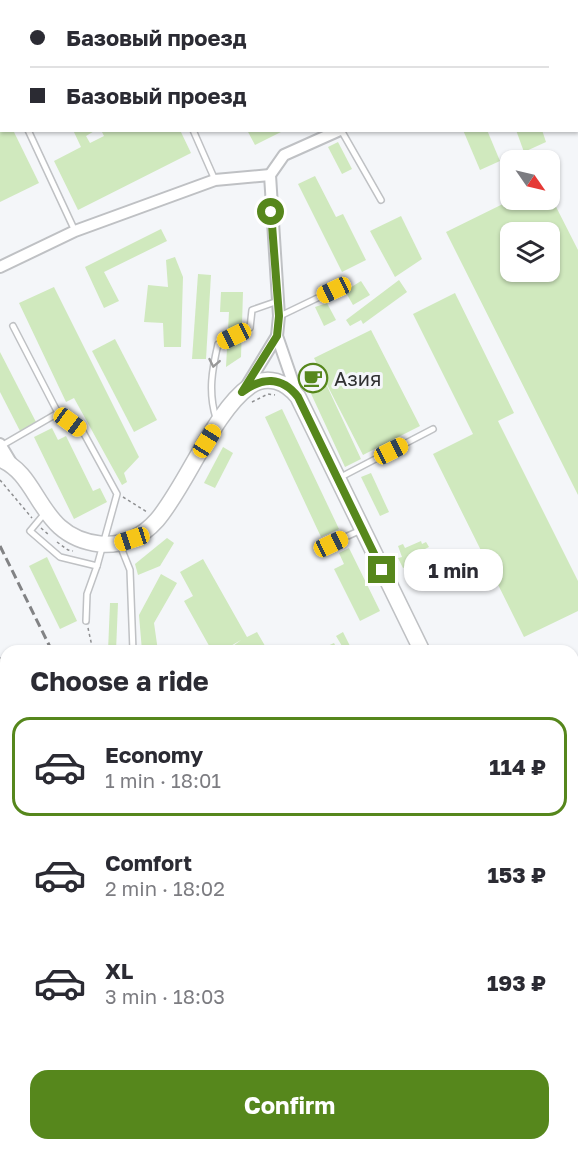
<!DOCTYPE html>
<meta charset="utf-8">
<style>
body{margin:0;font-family:"Golos Text",sans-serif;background:#f7f7f7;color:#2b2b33;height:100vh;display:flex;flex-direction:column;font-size:22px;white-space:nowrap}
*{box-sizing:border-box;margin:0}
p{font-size:20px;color:#7c7c81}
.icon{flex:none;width:33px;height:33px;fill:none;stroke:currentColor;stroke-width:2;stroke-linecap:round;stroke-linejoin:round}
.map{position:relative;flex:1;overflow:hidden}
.details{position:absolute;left:0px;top:645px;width:579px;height:506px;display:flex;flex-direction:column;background:#fff;border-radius:18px 18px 0 0;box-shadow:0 2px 4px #0004}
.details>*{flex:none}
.hud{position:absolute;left:0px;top:0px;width:579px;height:132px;box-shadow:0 2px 4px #0004;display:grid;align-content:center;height:132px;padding:0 30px;background:#fff}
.needle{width:39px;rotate:124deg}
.fabs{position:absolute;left:500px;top:150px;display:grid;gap:12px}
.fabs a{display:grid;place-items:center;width:60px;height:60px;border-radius:12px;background:#fff;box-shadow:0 2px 4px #0004;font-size:30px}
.end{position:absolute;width:27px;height:27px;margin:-14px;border:8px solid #56871c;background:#fff;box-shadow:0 0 0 3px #fff}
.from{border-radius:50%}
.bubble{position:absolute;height:42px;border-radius:18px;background:#fff;box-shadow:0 2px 4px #0004;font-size:20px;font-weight:700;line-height:42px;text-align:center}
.car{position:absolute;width:18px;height:36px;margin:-18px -9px;border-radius:8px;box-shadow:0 0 4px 2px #0007;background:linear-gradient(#f5c518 24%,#345 0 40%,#f5c518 0 76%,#345 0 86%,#f5c518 0)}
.hud b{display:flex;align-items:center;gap:21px;height:57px;font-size:22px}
.hud b+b{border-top:2px solid #e1e1e2}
.hud i{width:15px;height:15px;background:#2b2b33}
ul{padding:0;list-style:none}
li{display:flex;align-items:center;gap:18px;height:99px;margin:0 12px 9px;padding:0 18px;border:3px solid transparent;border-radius:18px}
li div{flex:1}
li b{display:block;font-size:22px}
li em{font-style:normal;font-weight:700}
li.on{border-color:#56871c}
li>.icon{width:54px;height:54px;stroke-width:1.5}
h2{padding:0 30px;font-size:27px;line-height:72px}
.action{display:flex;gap:12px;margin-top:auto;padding:12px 30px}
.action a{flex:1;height:69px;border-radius:18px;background:#56871c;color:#fff;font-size:24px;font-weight:700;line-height:69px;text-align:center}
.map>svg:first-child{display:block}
.green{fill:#cee0f7}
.building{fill:#d0e9be;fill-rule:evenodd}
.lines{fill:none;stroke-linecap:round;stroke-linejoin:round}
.lane-casing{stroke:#bfc1c4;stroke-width:8}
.street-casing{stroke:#bfc1c4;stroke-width:14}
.secondary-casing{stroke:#bfc1c4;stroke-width:18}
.path{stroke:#8e8f91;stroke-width:1.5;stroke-dasharray:3 3;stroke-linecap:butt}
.lane{stroke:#fff;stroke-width:5}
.street{stroke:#fff;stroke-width:10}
.secondary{stroke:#fff;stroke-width:15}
.rail{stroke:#828385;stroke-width:3;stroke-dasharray:9 4.5;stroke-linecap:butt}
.oneway{stroke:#989898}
.route{stroke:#56871c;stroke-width:8}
.labels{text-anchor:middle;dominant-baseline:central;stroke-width:6;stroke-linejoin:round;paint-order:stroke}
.poi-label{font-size:20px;fill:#303132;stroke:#f4f6f9;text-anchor:start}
</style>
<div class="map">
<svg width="578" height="1150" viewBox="0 0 578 1150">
<rect width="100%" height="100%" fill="#f4f6f9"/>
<polygon class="green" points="0,678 6,690 6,727 0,713"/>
<g class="building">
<polygon points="0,130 13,130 39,183 0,202"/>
<polygon points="73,130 96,130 86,136 90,143 104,136 101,130 180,130 191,153 78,210 54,161 81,147"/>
<polygon points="247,130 285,130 255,145"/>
<polygon points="463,130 487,130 500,161 480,170"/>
<polygon points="516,130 542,130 546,142 524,152"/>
<polygon points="338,142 352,169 342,174 328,147"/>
<polygon points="315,176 336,217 343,214 366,260 342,272 298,184"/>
<path d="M549,193l29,57v245l-132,-263 65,-32h38zM510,232h39v40h-39z"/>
<polygon points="401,216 422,259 395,277 370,231"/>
<polygon points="161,229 167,241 104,272 119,301 104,308 85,267"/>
<polygon points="175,257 183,277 181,347 164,347 163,323 144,322 148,285 168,287 166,260"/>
<polygon points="198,274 211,275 206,359 192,359"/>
<polygon points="399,280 407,292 363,324 361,320 350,326 346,320"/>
<polygon points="361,281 370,295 353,305 345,291"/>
<polygon points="54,287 139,457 124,473 127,482 122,485 74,398 66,402 19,303"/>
<polygon points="221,292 243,292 241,357 226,367 229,312 220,312"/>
<polygon points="455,293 514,413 498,421 578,581 578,611 524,637 433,454 473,434 413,314"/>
<polygon points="327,303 336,320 324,326 315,307"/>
<polygon points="371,330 420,426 363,455 320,371 361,459 345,467 301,372 317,364 314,358"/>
<polygon points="115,339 157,420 134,432 92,351"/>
<polygon points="0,352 36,422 20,431 0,392"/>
<polygon points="282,409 339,529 321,537 265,417"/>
<polygon points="52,428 58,440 66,436 93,491 100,488 107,502 74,519 34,437"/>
<polygon points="223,447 233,453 215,488 204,483"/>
<polygon points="371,473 389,512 380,516 361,477"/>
<polygon points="167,538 174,543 160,566 138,575 135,564"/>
<polygon points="421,541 422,544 426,542 429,547 423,550 427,558 403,568 398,558 402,557 398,546 403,544 405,548"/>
<polygon points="349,548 380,611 360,621 334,569 344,564 339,553"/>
<polygon points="47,557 77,621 60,629 29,566"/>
<polygon points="203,559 247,637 257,632 268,651 237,651 233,646 241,640 222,651 212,651 184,601 193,596 180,572"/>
<polygon points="161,574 177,583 154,623 158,651 142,651 139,615"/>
<polygon points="110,603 118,603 116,651 108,651"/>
<polygon points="343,632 351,648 345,651 336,636"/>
<polygon points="334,643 338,651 317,651"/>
<polygon points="310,645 313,651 303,651 302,649"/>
<polygon points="5,723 6,749 0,752 0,726"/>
<polygon points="578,780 578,844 573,846 573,783"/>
<polygon points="6,788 6,882 0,870 0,791"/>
<polygon points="578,887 578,896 573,899 573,890"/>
<polygon points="578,900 578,915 573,908 573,904"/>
<polygon points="0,908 6,919 6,1116 0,1104"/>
<polygon points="573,984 578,992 578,1011 573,1014"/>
<polygon points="21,1144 51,1144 41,1150 24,1150"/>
<polygon points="105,1144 120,1144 122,1150 94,1150"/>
<polygon points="170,1144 206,1144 209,1150 159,1150"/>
</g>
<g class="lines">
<g class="lane-casing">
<g id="lane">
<polyline points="135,0 135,2"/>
<polyline points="525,0 525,2"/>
<polyline points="0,70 2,74"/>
<polyline points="28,130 75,231"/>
<polyline points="193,130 215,180"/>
<polyline points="341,130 381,200"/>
<polyline points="280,316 334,290"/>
<polyline points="13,326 58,413 82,430 117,494 97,566 60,557 30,531 45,513"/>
<path d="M216,418c-8,-26 -4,-48 2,-74l32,-16 2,-18 26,-9"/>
<polyline points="1,446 58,413"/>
<polyline points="339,478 433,429"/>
<polyline points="120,545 130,570 133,651"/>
<polyline points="319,549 361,530"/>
<polyline points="86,621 87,594 97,566"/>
<polyline points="573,716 578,714"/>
<polyline points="0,761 6,757"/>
<polyline points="573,873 578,871"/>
<polyline points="0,886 6,897"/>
<polyline points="573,1039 578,1039"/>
<polyline points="573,1070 578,1060"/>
<polyline points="0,1136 7,1150"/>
<polyline points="78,1150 89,1144"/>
<polyline points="522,1150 537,1144"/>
</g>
</g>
<g class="street-casing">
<g id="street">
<polyline points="360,0 361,2"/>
<polyline points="0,267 75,231 215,180 270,175"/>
<polyline points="246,387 277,336"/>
<polyline points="297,394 277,336 279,316 270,175 284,155 340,130"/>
<polyline points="0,444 12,464"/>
<polyline points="0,664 6,676"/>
<polyline points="573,942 578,949"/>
<polyline points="238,1144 241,1150"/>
</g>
</g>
<g class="secondary-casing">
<g id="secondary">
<path d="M0,459c42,17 37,78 100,85 22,2 42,-7 57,-24 30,-35 57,-109 93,-134 18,-12 36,-4 48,11l124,254"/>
<polyline points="573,669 578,667"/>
</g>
</g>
<g class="path">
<polyline points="252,402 268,394 275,395"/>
<polyline points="0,480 32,518"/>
<polyline points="123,497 147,512"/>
<polyline points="41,528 49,535"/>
<polyline points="57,542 68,550 73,551"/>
<polyline points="88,628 93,651"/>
<polyline points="0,705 6,718"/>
<polyline points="216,1144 219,1150"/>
<polyline points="275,1150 287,1144"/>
</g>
<use href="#lane" class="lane"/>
<use href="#street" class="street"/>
<use href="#secondary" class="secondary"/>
<g class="rail">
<polyline points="0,546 52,651"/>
<polyline points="573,1137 578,1125"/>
<polyline points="296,1144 299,1150"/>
</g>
</g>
<defs><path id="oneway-chevron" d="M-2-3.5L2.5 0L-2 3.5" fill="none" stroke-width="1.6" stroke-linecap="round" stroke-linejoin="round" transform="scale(1.5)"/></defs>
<use class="oneway" href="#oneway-chevron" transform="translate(214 363) rotate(101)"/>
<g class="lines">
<path class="route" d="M271,212l8,104 -2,20 -35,56c20,-15 40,-16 56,5l84,173"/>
</g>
<defs>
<g id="cafe-ring" transform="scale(1.5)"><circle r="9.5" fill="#f4f6f9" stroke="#56871c" stroke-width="1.5"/><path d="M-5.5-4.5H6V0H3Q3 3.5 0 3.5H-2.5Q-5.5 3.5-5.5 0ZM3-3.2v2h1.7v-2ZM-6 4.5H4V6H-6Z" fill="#56871c"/></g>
</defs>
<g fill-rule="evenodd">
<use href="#cafe-ring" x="313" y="378"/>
</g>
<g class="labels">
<g class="poi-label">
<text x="334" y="378">Азия</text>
</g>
</g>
</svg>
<div class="fabs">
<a><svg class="needle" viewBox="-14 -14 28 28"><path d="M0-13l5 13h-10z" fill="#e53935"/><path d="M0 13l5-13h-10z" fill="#7c7c81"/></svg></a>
<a><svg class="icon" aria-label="layers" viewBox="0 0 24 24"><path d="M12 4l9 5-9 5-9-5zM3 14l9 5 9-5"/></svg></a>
</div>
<i class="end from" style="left:271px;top:212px"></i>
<i class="end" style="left:382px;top:570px"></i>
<div class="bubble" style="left:404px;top:549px;width:99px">1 min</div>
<i class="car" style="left:334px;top:290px;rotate:245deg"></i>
<i class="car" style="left:234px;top:336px;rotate:244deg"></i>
<i class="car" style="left:70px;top:422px;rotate:126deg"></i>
<i class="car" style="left:207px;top:441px;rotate:32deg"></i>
<i class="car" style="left:391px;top:451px;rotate:63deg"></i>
<i class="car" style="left:132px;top:539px;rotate:252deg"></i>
<i class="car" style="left:331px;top:544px;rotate:65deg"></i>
<div class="hud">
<b><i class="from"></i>Базовый проезд</b>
<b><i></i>Базовый проезд</b>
</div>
<section class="details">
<h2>Choose a ride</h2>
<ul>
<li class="on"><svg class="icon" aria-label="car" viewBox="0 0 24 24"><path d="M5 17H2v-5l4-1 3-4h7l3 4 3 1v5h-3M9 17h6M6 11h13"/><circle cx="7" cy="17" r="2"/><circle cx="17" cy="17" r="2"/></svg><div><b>Economy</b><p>1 min · 18:01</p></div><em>114 ₽</em></li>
<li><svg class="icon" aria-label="car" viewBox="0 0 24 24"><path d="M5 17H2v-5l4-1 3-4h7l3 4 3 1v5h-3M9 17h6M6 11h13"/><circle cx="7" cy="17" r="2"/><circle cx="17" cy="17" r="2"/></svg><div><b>Comfort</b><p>2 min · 18:02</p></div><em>153 ₽</em></li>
<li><svg class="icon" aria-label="car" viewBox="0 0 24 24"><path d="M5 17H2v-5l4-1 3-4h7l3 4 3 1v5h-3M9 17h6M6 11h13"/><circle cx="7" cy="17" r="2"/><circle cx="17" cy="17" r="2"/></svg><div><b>XL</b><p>3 min · 18:03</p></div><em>193 ₽</em></li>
</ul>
<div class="action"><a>Confirm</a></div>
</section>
</div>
